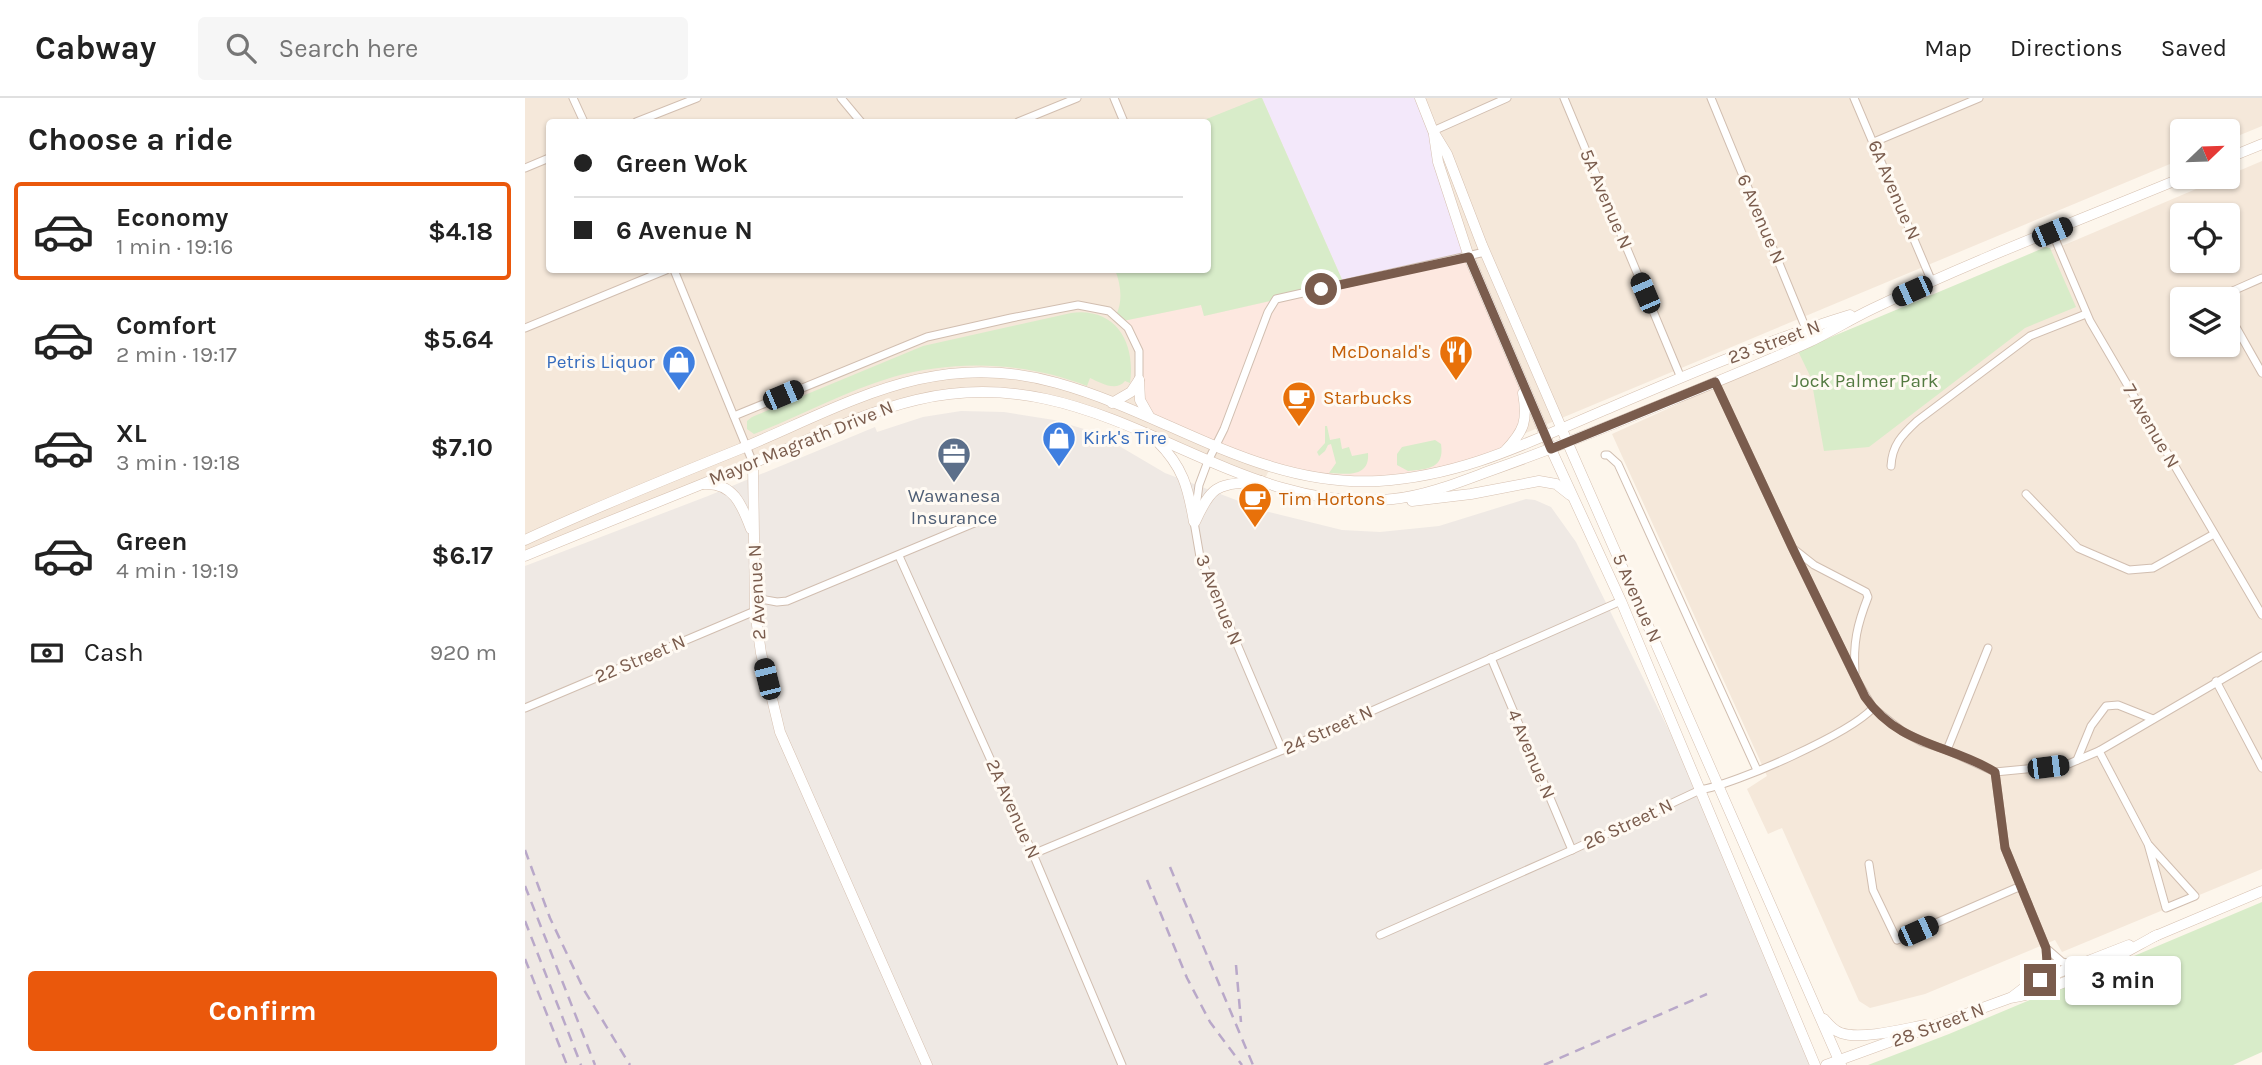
<!DOCTYPE html>
<meta charset="utf-8">
<style>
body{margin:0;font-family:Karla,sans-serif;background:#f6f6f6;color:#222;height:100vh;display:flex;flex-direction:column;font-size:26px;white-space:nowrap}
*{box-sizing:border-box;margin:0}
p{font-size:23px;color:#767676}
.icon{flex:none;width:38px;height:38px;fill:none;stroke:currentColor;stroke-width:2;stroke-linecap:round;stroke-linejoin:round}
.map{position:relative;flex:1;overflow:hidden}
.side{display:flex;flex-direction:column;background:#fff;width:525px}
.side>*{flex:none}
.top-card{position:absolute;left:21px;top:21px;width:665px;height:154px;border-radius:7px;box-shadow:0 2px 5px #0004;display:grid;align-content:center;height:154px;padding:0 28px;background:#fff}
.needle{width:46px;rotate:67deg}
.fabs{position:absolute;left:1645px;top:21px;display:grid;gap:14px}
.fabs a{display:grid;place-items:center;width:70px;height:70px;border-radius:7px;background:#fff;box-shadow:0 2px 5px #0004;font-size:35px}
.end{position:absolute;width:32px;height:32px;margin:-16px;border:9px solid #7a5c4d;background:#fff;box-shadow:0 0 0 4px #fff}
.from{border-radius:50%}
.bubble{position:absolute;height:49px;border-radius:7px;background:#fff;box-shadow:0 2px 5px #0004;font-size:23px;font-weight:700;line-height:49px;text-align:center}
.car{position:absolute;width:21px;height:42px;margin:-21px -10px;border-radius:9px;box-shadow:0 0 5px 2px #0007;background:linear-gradient(#222 24%,#8ab4d8 0 40%,#222 0 76%,#8ab4d8 0 86%,#222 0)}
.top-card b{display:flex;align-items:center;gap:24px;height:66px;font-size:26px}
.top-card b+b{border-top:2px solid #e0e0e0}
.top-card i{width:18px;height:18px;background:#222}
ul{padding:0;list-style:none}
li{display:flex;align-items:center;gap:21px;height:98px;margin:0 14px 10px;padding:0 14px;border:4px solid transparent;border-radius:7px}
li div{flex:1}
li b{display:block;font-size:26px}
li em{font-style:normal;font-weight:700}
li.on{border-color:#ea580c}
li>.icon{width:63px;height:63px;stroke-width:1.5}
h2{padding:0 28px;font-size:32px;line-height:84px}
.pay{display:flex;align-items:center;gap:18px;height:77px;padding:0 28px;font-size:26px}
.pay p{margin-inline-start:auto}
.action{display:flex;gap:14px;margin-top:auto;padding:14px 28px}
.action a{flex:1;height:80px;border-radius:7px;background:#ea580c;color:#fff;font-size:28px;font-weight:700;line-height:80px;text-align:center}
header{display:flex;align-items:center;gap:42px;box-sizing:border-box;height:98px;padding:0 35px;background:#fff;border-bottom:2px solid #e0e0e0}
header strong{font-size:33px}
nav{display:flex;gap:38px;margin-inline-start:auto;font-size:24px}
.search{width:490px;height:63px;background:#f6f6f6;display:flex;align-items:center;gap:18px;box-sizing:border-box;padding:0 24px;border-radius:7px;color:#767676;font-size:26px}
main{display:flex;flex:1;min-height:0}
.map>svg:first-child{display:block}
.residential{fill:#f5e8da;fill-rule:evenodd}
.commercial{fill:#fde8e0}
.industrial{fill:#efe9e4}
.education{fill:#f3e8fa}
.green{fill:#d8ecc9}
.lines{fill:none;stroke-linecap:round;stroke-linejoin:round}
.street-casing{stroke:#d1beb0;stroke-width:9}
.secondary-casing{stroke:#d6c0b0;stroke-width:11}
.street{stroke:#fff;stroke-width:7}
.secondary{stroke:#fff;stroke-width:10}
.rail{stroke:#b9a8c9;stroke-width:2.5;stroke-dasharray:10 7;stroke-linecap:butt}
.route{stroke:#7a5c4d;stroke-width:9}
.labels{text-anchor:middle;dominant-baseline:central;stroke-width:6;stroke-linejoin:round;paint-order:stroke}
.street-label{font-size:19px;fill:#7a5c4d;stroke:#fffaf3}
.food-label{font-size:19px;fill:#c56008;stroke:#fffaf3;text-anchor:start}
.shop-label{font-size:19px;fill:#366cbe;stroke:#fffaf3;text-anchor:end}
.park-label{font-size:19px;fill:#537a41;stroke:#fffaf3}
.service-label{font-size:19px;fill:#4e5e75;stroke:#fffaf3}
</style>
<header>
<strong>Cabway</strong>
<div class="search"><svg class="icon" aria-label="search" viewBox="0 0 24 24"><circle cx="10" cy="10" r="6"/><path d="M15 15l6 6"/></svg>Search here</div>
<nav><a>Map</a><a>Directions</a><a>Saved</a></nav>
</header>
<main>
<section class="side">
<h2>Choose a ride</h2>
<ul>
<li class="on"><svg class="icon" aria-label="car" viewBox="0 0 24 24"><path d="M5 17H2v-5l4-1 3-4h7l3 4 3 1v5h-3M9 17h6M6 11h13"/><circle cx="7" cy="17" r="2"/><circle cx="17" cy="17" r="2"/></svg><div><b>Economy</b><p>1 min · 19:16</p></div><em>$4.18</em></li>
<li><svg class="icon" aria-label="car" viewBox="0 0 24 24"><path d="M5 17H2v-5l4-1 3-4h7l3 4 3 1v5h-3M9 17h6M6 11h13"/><circle cx="7" cy="17" r="2"/><circle cx="17" cy="17" r="2"/></svg><div><b>Comfort</b><p>2 min · 19:17</p></div><em>$5.64</em></li>
<li><svg class="icon" aria-label="car" viewBox="0 0 24 24"><path d="M5 17H2v-5l4-1 3-4h7l3 4 3 1v5h-3M9 17h6M6 11h13"/><circle cx="7" cy="17" r="2"/><circle cx="17" cy="17" r="2"/></svg><div><b>XL</b><p>3 min · 19:18</p></div><em>$7.10</em></li>
<li><svg class="icon" aria-label="car" viewBox="0 0 24 24"><path d="M5 17H2v-5l4-1 3-4h7l3 4 3 1v5h-3M9 17h6M6 11h13"/><circle cx="7" cy="17" r="2"/><circle cx="17" cy="17" r="2"/></svg><div><b>Green</b><p>4 min · 19:19</p></div><em>$6.17</em></li>
</ul>
<div class="pay"><svg class="icon" aria-label="cash" viewBox="0 0 24 24"><path d="M3 7h18v10H3z"/><circle cx="12" cy="12" r="2"/></svg>Cash<p>920 m</p></div>
<div class="action"><a>Confirm</a></div>
</section>
<div class="map">
<svg width="1737" height="967" viewBox="0 0 1737 967">
<rect width="100%" height="100%" fill="#fdf6ec"/>
<g class="residential">
<path d="M0,0h1737v28l-34,14v-9h-46v28l-702,293 -207,9 -9,20 -214,-81 -75,-7 -67,7 -383,156zM24,24h658v148h-658z"/>
<path d="M1737,63v708l-200,83 -7,-12 -130,54 -55,14 -11,-7 -77,-173 -14,6 -21,-45 20,-13 -155,-342 176,-80 281,-111zM1657,117h46v46h-46zM1657,201h46v46h-46z"/>
</g>
<polygon class="commercial" points="944,159 994,277 1000,322 978,356 909,377 786,380 624,318 619,310 615,260 598,223 676,207 679,218"/>
<polygon class="industrial" points="436,313 479,314 529,322 559,331 584,342 640,375 740,413 817,432 855,434 914,428 1001,401 1010,402 1026,409 1051,444 1161,667 1291,967 0,967 0,468 183,398 350,329 352,334 398,319"/>
<polygon class="education" points="737,0 895,0 944,159 819,186"/>
<g class="green">
<path d="M734,0h3l82,186 -140,32 -3,-11 -78,16 -7,-6c7,-13 5,-31 -1,-45h92v-148h-8z"/>
<polygon points="1521,149 1525,150 1551,209 1500,230 1344,349 1299,353 1286,280 1273,253"/>
<path d="M546,215c45,-6 65,30 59,70l-5,-2c-9,11 -24,2 -35,-3l-3,8c-61,-24 -131,-27 -194,-9 -48,14 -92,39 -139,57l-7,-5v-8l5,-4 171,-71z"/>
<path d="M800,328h2l3,14 10,-2 2,11 7,-2 3,9 16,-3c2,25 -22,21 -39,20l7,-10 -5,-19 -3,1 -3,6 -6,5 -2,-4 8,-9z"/>
<path d="M910,342l6,4c4,25 -14,25 -33,27l-11,-6v-11l5,-7z"/>
<polygon points="1737,804 1737,954 1708,967 1343,967 1424,936"/>
</g>
<g class="lines">
<g class="street-casing">
<g id="street">
<polyline points="48,0 59,24"/>
<polyline points="316,0 336,24"/>
<polyline points="589,0 599,24"/>
<polyline points="1039,0 1156,280"/>
<polyline points="1186,0 1286,243"/>
<polyline points="1329,0 1407,184"/>
<polyline points="111,24 172,0"/>
<polyline points="493,24 552,0"/>
<polyline points="908,33 982,0"/>
<polyline points="1349,44 1454,0"/>
<polyline points="0,70 24,60"/>
<polyline points="1527,134 1565,223 1737,517"/>
<polyline points="149,172 228,365"/>
<polyline points="1695,201 1694,199 1737,180"/>
<polyline points="1703,215 1737,275"/>
<polyline points="0,230 141,172"/>
<polyline points="1190,284 1267,449 1331,581 1348,610 1377,633 1397,644 1422,652 1470,674"/>
<polyline points="209,318 402,239 486,220 553,207 584,213 603,230 614,253 614,282"/>
<polyline points="1080,357 1083,357 1093,366 1232,672"/>
<path d="M1366,368c1,-21 11,-31 26,-45l113,-85 56,-22"/>
<polyline points="1501,396 1553,450 1604,472 1628,470 1689,436"/>
<path d="M1270,452l19,15 52,27 2,5c-11,28 -15,46 -13,76"/>
<polyline points="374,458 508,756 597,967"/>
<polyline points="230,500 252,504 262,503 454,423"/>
<polyline points="966,560 1047,752"/>
<polyline points="1691,583 1737,670"/>
<polyline points="0,610 230,513"/>
<polyline points="757,652 675,459 669,424 674,387 683,363 699,331 743,214 751,201 960,154"/>
<polyline points="1422,652 1463,550"/>
<polyline points="1574,653 1623,746 1670,798 1641,810 1623,746"/>
<polyline points="1552,662 1566,628 1581,608 1593,607 1628,621"/>
<polyline points="1470,674 1541,667 1574,653 1737,558"/>
<polyline points="1470,674 1480,750 1521,850 1522,864 1515,882"/>
<polyline points="508,756 772,646 1096,503"/>
<polyline points="1344,766 1348,792 1372,842 1496,788"/>
<path d="M855,837l192,-85 128,-60c36,-6 149,-56 173,-82"/>
<polyline points="1522,851 1537,864 1550,867"/>
</g>
</g>
<g class="secondary-casing">
<g id="secondary">
<polyline points="895,0 908,33 922,56 957,147 1048,357 1316,967"/>
<polyline points="909,37 913,64 944,159 1026,351 1096,503 1290,967"/>
<polyline points="1703,60 1737,46"/>
<polyline points="614,282 615,302 624,318"/>
<polyline points="587,305 606,294 614,282"/>
<path d="M632,343c26,26 31,46 37,81"/>
<path d="M980,353c19,-20 23,-30 18,-58"/>
<polyline points="228,365 230,513 236,555 255,634 402,967"/>
<path d="M179,386c29,-2 38,21 47,45"/>
<polyline points="887,403 946,396 1014,383 1031,386 1045,397"/>
<path d="M670,424c19,-42 24,-36 66,-41"/>
<path d="M0,442c71,-33 143,-62 215,-91 108,-45 195,-101 317,-66 112,31 201,104 322,98 82,-5 146,-37 221,-69 82,-35 165,-71 250,-97"/>
<path d="M0,458c76,-32 154,-62 231,-94 101,-42 175,-88 290,-63 117,25 222,115 347,100 36,-4 69,-18 102,-30 45,-16 89,-33 133,-51 61,-25 122,-49 181,-76 21,-10 42,-23 63,-33 102,-49 208,-89 312,-132"/>
<polyline points="1628,839 1737,793"/>
<polyline points="1487,899 1504,886 1604,847"/>
<path d="M1299,921c5,6 10,12 17,14 20,7 63,-4 84,-8"/>
<path d="M1301,967l184,-67c52,-8 101,-38 147,-63"/>
</g>
</g>
<use href="#street" class="street"/>
<use href="#secondary" class="secondary"/>
<g class="rail">
<polyline points="0,752 25,820 59,892 105,967"/>
<polyline points="645,769 728,967"/>
<polyline points="622,782 662,880 685,924 717,967"/>
<polyline points="0,788 70,967"/>
<polyline points="0,823 56,967"/>
<polyline points="0,861 42,967"/>
<polyline points="711,867 716,924"/>
<polyline points="1019,967 1182,896"/>
</g>
</g>
<g class="lines">
<path class="route" d="M796,191l148,-32 82,192 164,-67 77,165 73,150c34,49 84,47 130,75l10,76 41,100 1,14 -7,18"/>
</g>
<defs>
<g id="restaurant-pin" transform="scale(1.75)"><path d="M0 17L-7.5 6A9.5 9.5 0 1 1 7.5 6Z" fill="#e8710a" stroke="#fffaf3"/><path d="M-5-6h1v4h1v-4h1v4h1v-4h1v5L-1.5 .5V6h-2V.5L-5-1ZM5-6V6H3V1.5H1.5Q1.5-4 5-6Z" fill="#fff"/></g>
<g id="shop-pin" transform="scale(1.75)"><path d="M0 17L-7.5 6A9.5 9.5 0 1 1 7.5 6Z" fill="#3f7fe0" stroke="#fffaf3"/><path d="M-5-2.5h2.3a2.7 3.5 0 0 1 5.4 0H5L5.5 6h-11ZM-1.5-2.5h3a1.5 2.3 0 0 0-3 0Z" fill="#fff"/></g>
<g id="cafe-pin" transform="scale(1.75)"><path d="M0 17L-7.5 6A9.5 9.5 0 1 1 7.5 6Z" fill="#e8710a" stroke="#fffaf3"/><path d="M-5.5-4.5H6V0H3Q3 3.5 0 3.5H-2.5Q-5.5 3.5-5.5 0ZM3-3.2v2h1.7v-2ZM-6 4.5H4V6H-6Z" fill="#fff"/></g>
<g id="office-pin" transform="scale(1.75)"><path d="M0 17L-7.5 6A9.5 9.5 0 1 1 7.5 6Z" fill="#5c6f8a" stroke="#fffaf3"/><path d="M-6-3h4V-5.5h4V-3h4V5H-6ZM-1-4.5V-3h2v-1.5ZM-6 0V1H6V0Z" fill="#fff"/></g>
</defs>
<g fill-rule="evenodd">
<use href="#restaurant-pin" x="931" y="254"/>
<use href="#shop-pin" x="154" y="264"/>
<use href="#cafe-pin" x="774" y="300"/>
<use href="#shop-pin" x="534" y="340"/>
<use href="#office-pin" x="429" y="356"/>
<use href="#cafe-pin" x="730" y="401"/>
</g>
<g class="labels">
<g class="street-label">
<text transform="translate(1369 92) rotate(67)">6A Avenue N</text>
<text transform="translate(1081 101) rotate(67)">5A Avenue N</text>
<text transform="translate(1236 121) rotate(67)">6 Avenue N</text>
<text transform="translate(1249 244) rotate(-20)">23 Street N</text>
<text transform="translate(1626 328) rotate(60)">7 Avenue N</text>
<text transform="translate(276 345) rotate(-22)">Mayor Magrath Drive N</text>
<text transform="translate(232 494) rotate(-93)">2 Avenue N</text>
<text transform="translate(1112 500) rotate(66)">5 Avenue N</text>
<text transform="translate(694 502) rotate(68)">3 Avenue N</text>
<text transform="translate(115 561) rotate(-23)">22 Street N</text>
<text transform="translate(803 632) rotate(-24)">24 Street N</text>
<text transform="translate(1006 656) rotate(67)">4 Avenue N</text>
<text transform="translate(488 711) rotate(66)">2A Avenue N</text>
<text transform="translate(1103 726) rotate(-25)">26 Street N</text>
<text transform="translate(1413 927) rotate(-20)">28 Street N</text>
</g>
<g class="food-label">
<text x="906" y="254" text-anchor="end">McDonald's</text>
<text x="798" y="300">Starbucks</text>
<text x="754" y="401">Tim Hortons</text>
</g>
<g class="shop-label">
<text x="130" y="264">Petris Liquor</text>
<text x="558" y="340" text-anchor="start">Kirk's Tire</text>
</g>
<g class="park-label">
<text x="1340" y="283">Jock Palmer Park</text>
</g>
<g class="service-label">
<text x="429" y="398">Wawanesa<tspan x="429" dy="22">Insurance</tspan></text>
</g>
</g>
</svg>
<div class="fabs">
<a><svg class="needle" viewBox="-14 -14 28 28"><path d="M0-13l5 13h-10z" fill="#e53935"/><path d="M0 13l5-13h-10z" fill="#767676"/></svg></a>
<a><svg class="icon" aria-label="locate" viewBox="0 0 24 24"><circle cx="12" cy="12" r="6"/><path d="M12 2v4M12 18v4M2 12h4M18 12h4"/></svg></a>
<a><svg class="icon" aria-label="layers" viewBox="0 0 24 24"><path d="M12 4l9 5-9 5-9-5zM3 14l9 5 9-5"/></svg></a>
</div>
<i class="end from" style="left:796px;top:191px"></i>
<i class="end" style="left:1515px;top:882px"></i>
<div class="bubble" style="left:1540px;top:858px;width:116px">3 min</div>
<i class="car" style="left:1527px;top:134px;rotate:67deg"></i>
<i class="car" style="left:1387px;top:193px;rotate:246deg"></i>
<i class="car" style="left:1120px;top:195px;rotate:337deg"></i>
<i class="car" style="left:258px;top:297px;rotate:67deg"></i>
<i class="car" style="left:242px;top:581px;rotate:346deg"></i>
<i class="car" style="left:1523px;top:669px;rotate:83deg"></i>
<i class="car" style="left:1393px;top:833px;rotate:66deg"></i>
<div class="top-card">
<b><i class="from"></i>Green Wok</b>
<b><i></i>6 Avenue N</b>
</div>
</div>
</main>
